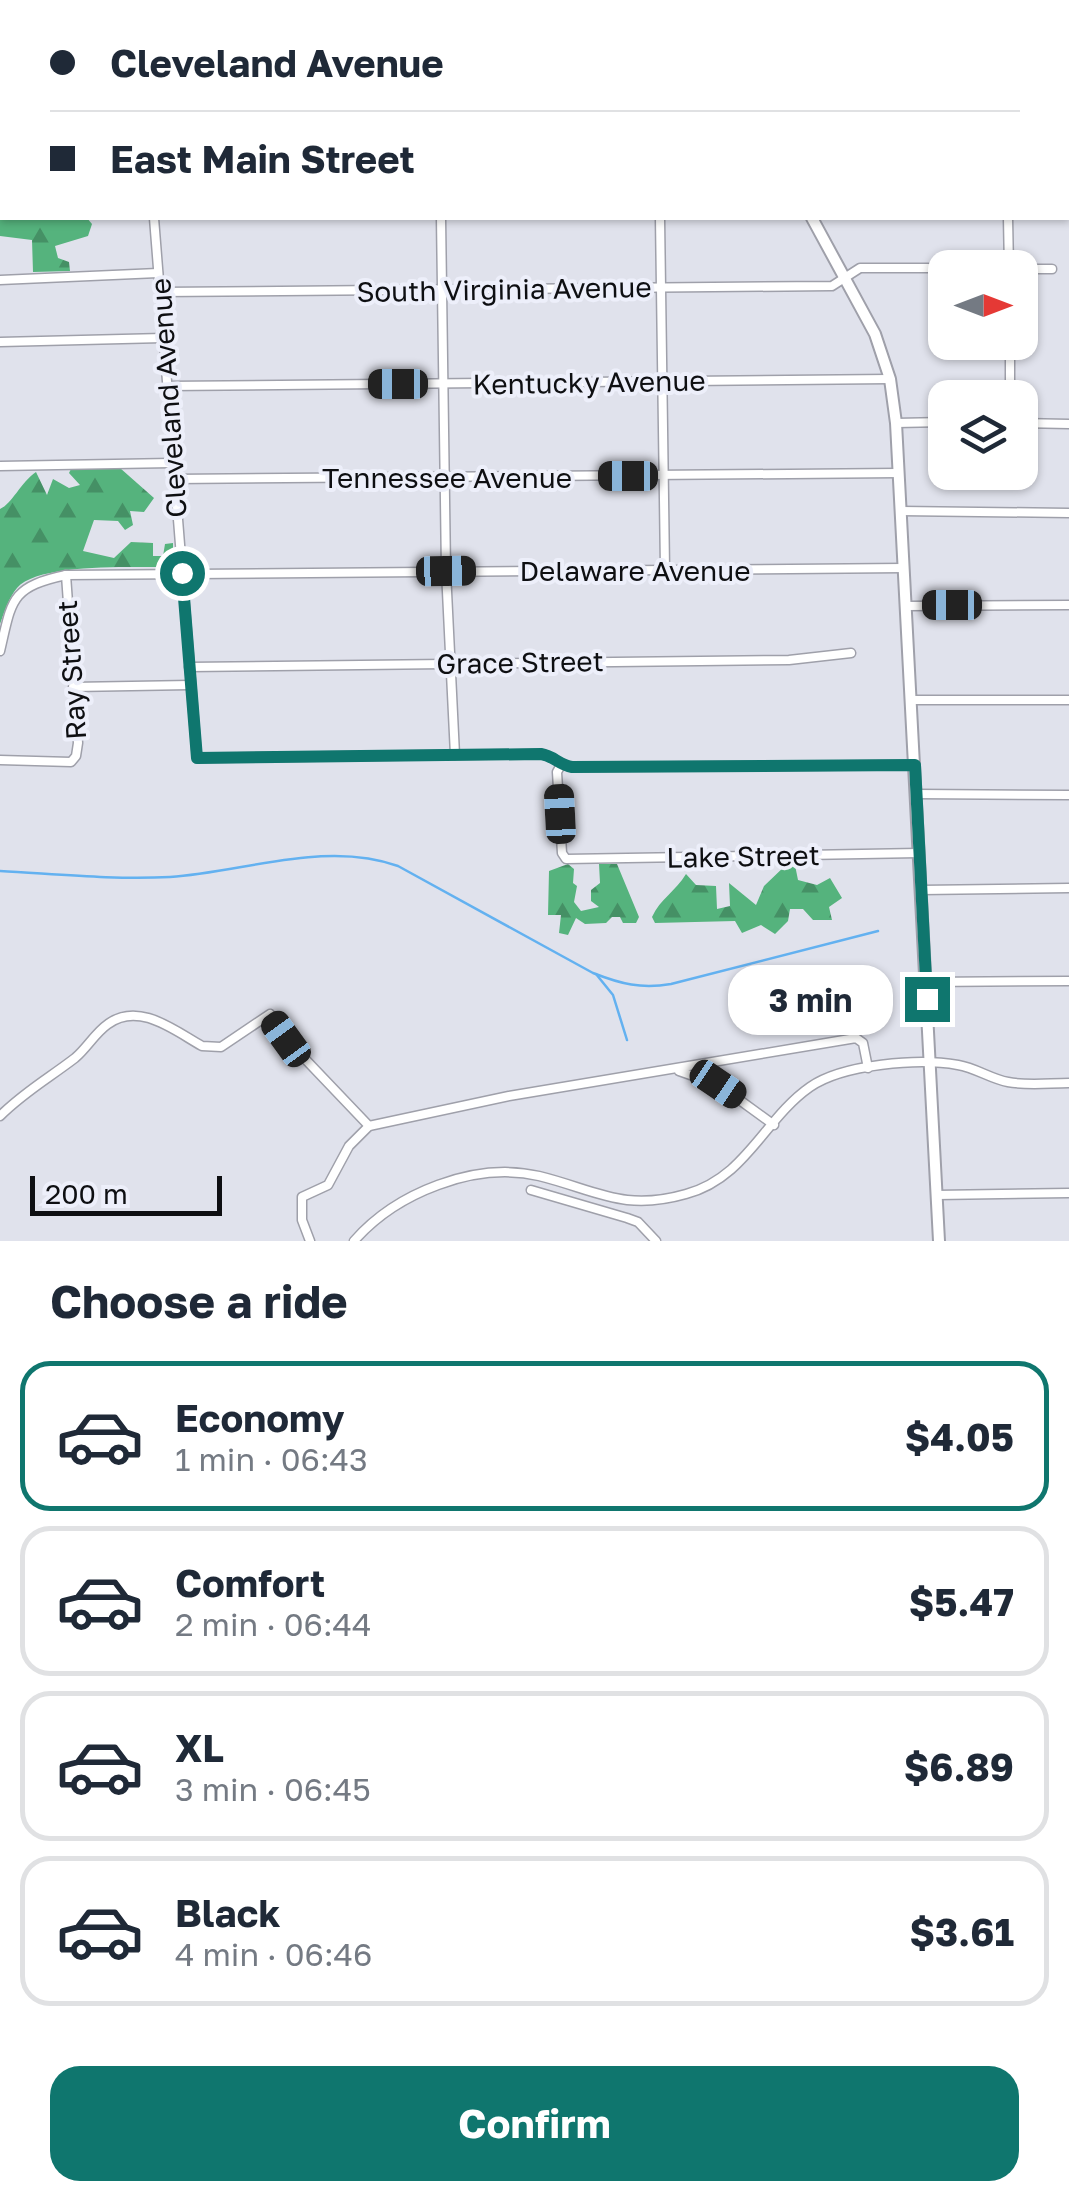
<!DOCTYPE html>
<meta charset="utf-8">
<style>
body{margin:0;font-family:"Golos Text",sans-serif;background:#f6f6f7;color:#1f2937;height:100vh;display:flex;flex-direction:column;font-size:38px;white-space:nowrap}
*{box-sizing:border-box;margin:0}
p{font-size:32px;color:#747a83}
.icon{flex:none;width:55px;height:55px;fill:none;stroke:currentColor;stroke-width:2;stroke-linecap:round;stroke-linejoin:round}
.map{position:relative;height:1241px;overflow:hidden}
.details{display:flex;flex-direction:column;background:#fff;flex:1}
.details>*{flex:none}
.banner{position:absolute;left:0px;top:0px;width:1070px;height:220px;box-shadow:0 2px 8px #0004;display:grid;align-content:center;height:220px;padding:0 50px;background:#fff}
.needle{width:65px;rotate:90deg}
.buttons{position:absolute;left:928px;top:250px;display:grid;gap:20px}
.buttons a{display:grid;place-items:center;width:110px;height:110px;border-radius:20px;background:#fff;box-shadow:0 2px 8px #0004;font-size:50px}
.scale{position:absolute;left:30px;bottom:25px;width:192px;box-sizing:border-box;padding-left:10px;border:5px solid #0e0f12;border-top:0;font-size:28px;line-height:35px;white-space:nowrap;color:#0e0f12;-webkit-text-stroke:8px #edeffa;paint-order:stroke}
.end{position:absolute;width:45px;height:45px;margin:-22px;border:12px solid #0f766e;background:#fff;box-shadow:0 0 0 5px #fff}
.from{border-radius:50%}
.bubble{position:absolute;height:70px;border-radius:30px;background:#fff;box-shadow:0 2px 8px #0004;font-size:32px;font-weight:700;line-height:70px;text-align:center}
.car{position:absolute;width:30px;height:60px;margin:-30px -15px;border-radius:12px;box-shadow:0 0 8px 2px #0007;background:linear-gradient(#222 24%,#8ab4d8 0 40%,#222 0 76%,#8ab4d8 0 86%,#222 0)}
.banner b{display:flex;align-items:center;gap:35px;height:95px;font-size:38px}
.banner b+b{border-top:2px solid #e0e1e3}
.banner i{width:25px;height:25px;background:#1f2937}
ul{padding:0;list-style:none}
li{display:flex;align-items:center;gap:30px;height:150px;margin:0 20px 15px;padding:0 30px;border:5px solid #e0e1e3;border-radius:30px}
li div{flex:1}
li b{display:block;font-size:38px}
li em{font-style:normal;font-weight:700}
li.on{border-color:#0f766e}
li>.icon{width:90px;height:90px;stroke-width:1.5}
h2{padding:0 50px;font-size:45px;line-height:120px}
.primary-button{display:flex;gap:20px;margin-top:auto;padding:20px 50px}
.primary-button a{flex:1;height:115px;border-radius:30px;background:#0f766e;color:#fff;font-size:40px;font-weight:700;line-height:115px;text-align:center}
.map>svg:first-child{display:block}
.forest{fill:url(#forest-firs)}
.lines{fill:none;stroke-linecap:round;stroke-linejoin:round}
.stream{stroke:#63b1f0;stroke-width:2.5}
.minor-casing{stroke:#9fa0aa;stroke-width:11}
.major-casing{stroke:#9fa0aa;stroke-width:14}
.minor{stroke:#fff;stroke-width:8}
.major{stroke:#fff;stroke-width:10}
.route{stroke:#0f766e;stroke-width:12}
.labels{text-anchor:middle;dominant-baseline:central;stroke-width:8;stroke-linejoin:round;paint-order:stroke}
.street-label{font-size:28px;fill:#0e0f12;stroke:#edeffa}
</style>
<div class="map">
<svg width="1069" height="1241" viewBox="0 0 1069 1241">
<defs>
<pattern id="forest-firs" width="22" height="20" patternUnits="userSpaceOnUse" patternTransform="scale(2.5)"><rect width="22" height="20" fill="#55b37d"/><path d="M5 1l3.5 6h-7zM16 11l3.5 6h-7z" fill="#459065"/></pattern>
</defs>
<rect width="100%" height="100%" fill="#e0e2ec"/>
<g class="forest">
<polygon points="0,183 2,218 87,218 92,224 88,236 55,246 58,258 69,262 70,271 33,272 32,240 0,236"/>
<path d="M120,468l34,30 -10,14 -14,-1 3,14 -8,5 -7,-9 -24,-1 -11,31 31,7 17,-16 22,1v13h10l2,-12 8,-1v24c-34,1 -134,-5 -156,21 -8,9 -13,25 -17,36v-115c12,-5 21,-27 36,-37l11,23 6,-16 16,9 11,-3 -11,-12 2,-4z"/>
<polygon points="568,864 574,869 573,883 577,886 574,902 581,911 599,907 591,901 591,890 600,883 599,864 617,864 639,917 636,923 623,923 620,917 612,917 606,923 585,924 576,918 568,935 559,933 561,915 548,915 549,871"/>
<path d="M787,864l8,1 3,15 19,5 13,-7 12,20 -13,9 3,13h-19l-10,-11h-13l-2,12 -13,13 -14,-9 -19,8 -7,-12 -80,2 -3,-6c8,-18 24,-26 34,-43l10,11 20,1 1,23 13,-3 -1,-23 27,22 8,-19z"/>
</g>
<g class="lines">
<g class="stream">
<path d="M0,871c56,3 114,9 170,6 74,-5 156,-37 228,-11l195,107c28,11 48,16 78,11l207,-53"/>
<polyline points="596,974 613,995 627,1040"/>
</g>
<g class="minor-casing">
<g id="minor">
<polyline points="131,0 131,2"/>
<polyline points="875,0 876,2"/>
<polyline points="975,0 975,2"/>
<polyline points="1068,37 1069,37"/>
<polyline points="1068,168 1069,168"/>
<polyline points="0,179 2,179"/>
<path d="M154,218l43,540 344,-4c13,2 18,11 31,13l343,-2"/>
<polyline points="441,218 446,571 455,755"/>
<polyline points="660,218 665,569"/>
<polyline points="1008,218 1009,268"/>
<polyline points="1020,269 1052,269"/>
<polyline points="0,280 158,273"/>
<polyline points="160,292 832,286 860,268 962,268"/>
<polyline points="0,342 163,338"/>
<polyline points="1010,342 1010,398"/>
<polyline points="167,386 890,379"/>
<polyline points="896,423 945,422"/>
<polyline points="1020,423 1069,424"/>
<polyline points="0,466 172,463"/>
<polyline points="174,479 899,473"/>
<polyline points="901,511 1069,513"/>
<polyline points="906,606 1069,605"/>
<path d="M0,651c12,-51 10,-64 66,-76l838,-7"/>
<polyline points="189,667 789,660 851,653"/>
<polyline points="73,687 190,685"/>
<polyline points="912,700 1069,700"/>
<polyline points="0,760 71,762 76,756 78,743 66,575"/>
<polyline points="561,765 557,772 562,853 566,859 919,853"/>
<polyline points="916,794 1069,795"/>
<polyline points="921,890 1069,888"/>
<polyline points="926,982 1069,981"/>
<polyline points="679,1071 719,1085 774,1125"/>
<path d="M0,1116c24,-24 49,-38 75,-58 12,-10 20,-25 33,-34 31,-23 67,7 94,22l19,1 49,-33 16,25 83,87"/>
<polyline points="531,1190 627,1218 638,1222 656,1241"/>
<polyline points="936,1195 1069,1193"/>
<polyline points="310,1241 302,1220 302,1197 328,1185 349,1146 369,1126 509,1096 856,1038 863,1043 868,1068"/>
<path d="M354,1241c42,-48 121,-80 185,-65 57,14 84,36 147,18 60,-16 78,-75 124,-107 33,-23 109,-29 148,-22 18,3 33,14 50,17 20,4 41,1 61,1"/>
</g>
</g>
<g class="major-casing">
<g id="major">
<polyline points="677,0 678,2"/>
<polyline points="812,218 875,334 890,379 896,423 939,1241"/>
</g>
</g>
<use href="#minor" class="minor"/>
<use href="#major" class="major"/>
</g>
<g class="lines">
<path class="route" d="M182,573l15,185 344,-4c13,2 18,11 31,13l343,-2 12,234"/>
</g>
<g class="labels">
<g class="street-label">
<text transform="translate(504 289) rotate(-1)">South Virginia Avenue</text>
<text transform="translate(589 382) rotate(-1)">Kentucky Avenue</text>
<text transform="translate(168 398) rotate(-94)">Cleveland Avenue</text>
<text x="447" y="477">Tennessee Avenue</text>
<text x="635" y="570">Delaware Avenue</text>
<text transform="translate(520 662) rotate(-1)">Grace Street</text>
<text transform="translate(71 670) rotate(-94)">Ray Street</text>
<text transform="translate(743 856) rotate(-1)">Lake Street</text>
</g>
</g>
</svg>
<div class="buttons">
<a><svg class="needle" viewBox="-14 -14 28 28"><path d="M0-13l5 13h-10z" fill="#e53935"/><path d="M0 13l5-13h-10z" fill="#747a83"/></svg></a>
<a><svg class="icon" aria-label="layers" viewBox="0 0 24 24"><path d="M12 4l9 5-9 5-9-5zM3 14l9 5 9-5"/></svg></a>
</div>
<div class="scale">200 m</div>
<i class="end from" style="left:182px;top:573px"></i>
<i class="end" style="left:927px;top:999px"></i>
<div class="bubble" style="left:728px;top:965px;width:165px">3 min</div>
<i class="car" style="left:398px;top:384px;rotate:270deg"></i>
<i class="car" style="left:628px;top:476px;rotate:270deg"></i>
<i class="car" style="left:446px;top:571px;rotate:89deg"></i>
<i class="car" style="left:952px;top:605px;rotate:270deg"></i>
<i class="car" style="left:560px;top:814px;rotate:357deg"></i>
<i class="car" style="left:286px;top:1039px;rotate:324deg"></i>
<i class="car" style="left:718px;top:1084px;rotate:124deg"></i>
<div class="banner">
<b><i class="from"></i>Cleveland Avenue</b>
<b><i></i>East Main Street</b>
</div>
</div>
<section class="details">
<h2>Choose a ride</h2>
<ul>
<li class="on"><svg class="icon" aria-label="car" viewBox="0 0 24 24"><path d="M5 17H2v-5l4-1 3-4h7l3 4 3 1v5h-3M9 17h6M6 11h13"/><circle cx="7" cy="17" r="2"/><circle cx="17" cy="17" r="2"/></svg><div><b>Economy</b><p>1 min · 06:43</p></div><em>$4.05</em></li>
<li><svg class="icon" aria-label="car" viewBox="0 0 24 24"><path d="M5 17H2v-5l4-1 3-4h7l3 4 3 1v5h-3M9 17h6M6 11h13"/><circle cx="7" cy="17" r="2"/><circle cx="17" cy="17" r="2"/></svg><div><b>Comfort</b><p>2 min · 06:44</p></div><em>$5.47</em></li>
<li><svg class="icon" aria-label="car" viewBox="0 0 24 24"><path d="M5 17H2v-5l4-1 3-4h7l3 4 3 1v5h-3M9 17h6M6 11h13"/><circle cx="7" cy="17" r="2"/><circle cx="17" cy="17" r="2"/></svg><div><b>XL</b><p>3 min · 06:45</p></div><em>$6.89</em></li>
<li><svg class="icon" aria-label="car" viewBox="0 0 24 24"><path d="M5 17H2v-5l4-1 3-4h7l3 4 3 1v5h-3M9 17h6M6 11h13"/><circle cx="7" cy="17" r="2"/><circle cx="17" cy="17" r="2"/></svg><div><b>Black</b><p>4 min · 06:46</p></div><em>$3.61</em></li>
</ul>
<div class="primary-button"><a>Confirm</a></div>
</section>
